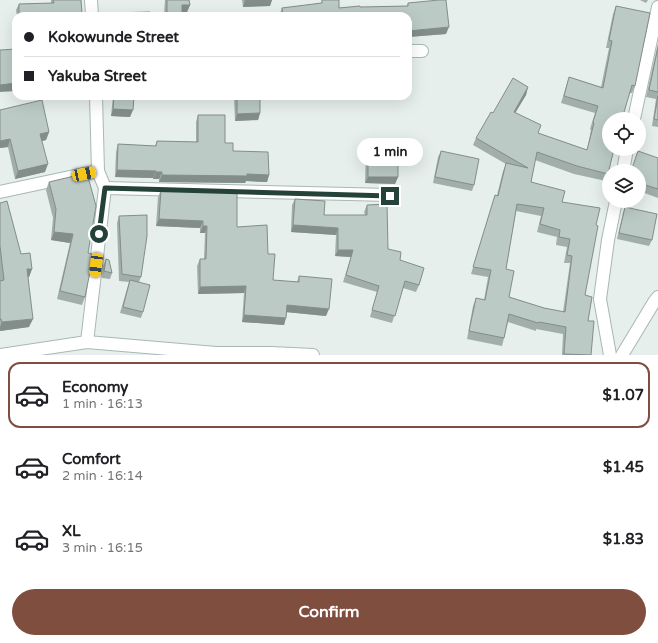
<!DOCTYPE html>
<meta charset="utf-8">
<style>
body{margin:0;font-family:"Varela Round",sans-serif;background:#f6f6f6;color:#202124;height:100vh;display:flex;flex-direction:column;font-size:15px;white-space:nowrap}
*{box-sizing:border-box;margin:0}
p{font-size:13px;color:#757577}
.icon{flex:none;width:22px;height:22px;fill:none;stroke:currentColor;stroke-width:2;stroke-linecap:round;stroke-linejoin:round}
.map{position:relative;height:355px;overflow:hidden}
.side{display:flex;flex-direction:column;background:#fff;flex:1}
.side>*{flex:none}
.guide{position:absolute;left:12px;top:12px;width:400px;height:88px;border-radius:12px;box-shadow:0 4px 16px #0002;display:grid;align-content:center;height:88px;padding:0 12px;background:#fff}
.controls{position:absolute;left:602px;top:112px;display:grid;gap:8px}
.controls a{display:grid;place-items:center;width:44px;height:44px;border-radius:50%;background:#fff;box-shadow:0 4px 16px #0002;font-size:20px}
.end{position:absolute;width:18px;height:18px;margin:-9px;border:5px solid #24423a;background:#fff;box-shadow:0 0 0 2px #fff}
.from{border-radius:50%}
.bubble{position:absolute;height:28px;border-radius:14px;background:#fff;box-shadow:0 4px 16px #0002;font-size:13px;font-weight:700;line-height:28px;text-align:center}
.car{position:absolute;width:12px;height:24px;margin:-12px -6px;border-radius:5px;box-shadow:0 0 3px 1px #0007;background:linear-gradient(#f5c518 24%,#345 0 40%,#f5c518 0 76%,#345 0 86%,#f5c518 0)}
.guide b{display:flex;align-items:center;gap:14px;height:38px;font-size:15px}
.guide b+b{border-top:1px solid #e0e0e0}
.guide i{width:10px;height:10px;background:#202124}
ul{padding:7px 0 0;list-style:none}
li{display:flex;align-items:center;gap:12px;height:66px;margin:0 8px 6px;padding:0 4px;border:2px solid transparent;border-radius:12px}
li div{flex:1}
li b{display:block;font-size:15px}
li em{font-style:normal;font-weight:700}
li.on{border-color:#7f4e3f}
li>.icon{width:36px;height:36px;stroke-width:1.5}
.cta{display:flex;gap:8px;margin-top:auto;padding:8px 12px}
.cta a{flex:1;height:46px;border-radius:24px;background:#7f4e3f;color:#fff;font-size:16px;font-weight:700;line-height:46px;text-align:center}
.map>svg:first-child{display:block}
.lines{fill:none;stroke-linecap:round;stroke-linejoin:round}
.minor-casing{stroke:#a8b8b2;stroke-width:14}
.minor{stroke:#fff;stroke-width:12}
.wall{fill:#a1aea9;fill-rule:evenodd}
.shaded-wall{fill:#838d89}
.building{fill:#bbcac4;stroke:#838d89;fill-rule:evenodd}
.route{stroke:#24423a;stroke-width:5}
</style>
<div class="map">
<svg width="658" height="355" viewBox="0 0 658 355">
<rect width="100%" height="100%" fill="#e6efeb"/>
<g class="lines">
<g class="minor-casing">
<g id="minor">
<polyline points="91,0 92,16"/>
<polyline points="408,51 422,51"/>
<polyline points="634,119 658,7"/>
<polyline points="623,171 627,149"/>
<polyline points="105,188 390,195"/>
<polyline points="0,192 98,171"/>
<polyline points="87,342 105,188 98,171 96,96"/>
<polyline points="0,355 87,342 216,353 271,353 313,355"/>
<polyline points="610,355 600,299 608,240 616,201"/>
<polyline points="622,355 654,302 658,297"/>
</g>
</g>
<use href="#minor" class="minor"/>
</g>
<g class="wall">
<polygon points="51,0 81,0 82,13 81,16 17,16 16,10 19,4 51,3"/>
<polygon points="165,0 189,0 190,5 187,12 182,12 182,16 164,16"/>
<polygon points="242,0 272,0 270,6 243,7"/>
<polygon points="322,0 339,8 407,6 408,3 446,34 408,37 408,16 279,16 282,8 321,3"/>
<polygon points="640,0 648,0 646,3"/>
<path d="M616,6l19,80 -3,7h-2l-21,26 -1,55 -2,7 -32,-7 -39,-14 -4,22 31,20 34,23 -11,70 6,60h-29l1,-21 -27,-5v2l-28,-9 -6,24 -35,-7 6,-33 3,-8 8,2 4,-23 -17,-3 22,-72 2,-7h2l6,-24 3,-7 -33,-19 3,-7 52,-51 -2,8 -11,18 23,20 49,17 4,-20 -1,-1 5,-16 -34,-10 8,-26 32,10 8,-39h-3l7,-34zM516,211l25,5 -4,16 20,5 -1,8 11,2 -3,16h6l-7,49 -19,-4 -35,-11 -3,-28z"/>
<polygon points="658,43 658,127 652,126 656,99 646,97"/>
<polygon points="113,96 134,96 130,117 111,116"/>
<polygon points="234,96 260,96 260,113 258,120 235,121"/>
<polygon points="0,110 49,132 46,140 42,141 45,172 15,179 8,147 0,148"/>
<polygon points="198,115 225,143 233,151 269,175 267,182 246,181 245,183 159,182 159,179 153,179 153,178 115,177 116,152 118,144 155,146 157,141 196,142 196,122"/>
<polygon points="368,145 398,177 395,184 365,183 366,152"/>
<polygon points="441,151 474,185 472,191 433,183 438,157"/>
<polygon points="658,158 658,198 639,191 639,171"/>
<polygon points="49,182 88,253 85,297 82,305 57,299 70,243 51,240 53,218 46,190"/>
<polygon points="161,190 237,227 268,254 273,280 297,282 299,276 326,316 287,312 284,325 242,322 244,293 198,294 197,266 200,259 204,259 205,233 200,233 200,228 156,226 158,197"/>
<polygon points="295,199 324,215 365,215 364,212 367,205 388,249 400,260 419,285 416,292 403,288 392,323 370,317 377,292 343,282 351,257 335,256 336,235 291,232 292,205"/>
<polygon points="0,203 21,254 32,269 29,277 27,277 29,327 0,331"/>
<polygon points="625,207 652,240 649,246 617,239 623,213"/>
<polygon points="119,216 141,277 139,282 143,312 141,318 120,313 129,282 119,281 117,223"/>
<polygon points="106,259 112,273 110,279 102,278 103,266"/>
</g>
<g class="shaded-wall">
<polygon points="245,0 272,0 270,6 243,7"/>
<polygon points="182,5 190,5 187,12 179,12"/>
<polygon points="82,13 81,16 19,16"/>
<polygon points="449,27 446,34 408,37 408,31"/>
<polygon points="16,83 16,91 0,92 0,85"/>
<polygon points="528,87 526,95 511,120 514,112"/>
<polygon points="113,109 133,110 130,117 111,116"/>
<polygon points="260,113 258,120 235,121 237,114"/>
<polygon points="49,132 46,140 38,142 40,134"/>
<polygon points="10,139 8,147 0,148 0,141"/>
<polygon points="48,164 45,172 15,179 18,171"/>
<polygon points="117,170 156,171 153,178 115,177"/>
<polygon points="156,172 162,172 159,179 153,179"/>
<polygon points="247,174 269,175 267,182 246,181 245,183 159,182 162,175"/>
<polygon points="368,177 398,177 395,184 365,183"/>
<polygon points="159,219 203,221 200,228 156,226"/>
<polygon points="293,225 338,228 336,235 291,232"/>
<polygon points="203,226 207,226 205,233 200,233"/>
<polygon points="54,232 73,234 70,243 51,240"/>
<polygon points="338,250 353,250 351,257 335,256"/>
<polygon points="27,269 32,269 29,277 23,278"/>
<polygon points="246,286 244,293 198,294 200,287"/>
<polygon points="287,305 329,309 326,316 285,312"/>
<polygon points="244,315 286,318 284,325 242,322"/>
<polygon points="33,319 29,327 0,331 0,327 2,322"/>
</g>
<g class="building">
<polygon points="53,0 81,0 82,13 58,15 19,16 19,4 54,3"/>
<polygon points="167,0 189,0 190,5 182,5 182,16 167,16"/>
<polygon points="322,0 339,0 339,8 360,6 360,7 408,6 408,3 439,0 446,0 449,27 408,31 408,16 283,16 282,8 322,3"/>
<path d="M616,6l34,7 -15,73 -3,-1 -10,34h-13v30h5l-6,25 -31,-8 -40,-14 -6,30 34,9 -3,11 38,6 -4,17 2,1 -13,69 7,2 -4,24h6l-3,34 -27,-1 2,-27 -27,-5 -1,1 -29,-9 -5,24 -35,-7 7,-33 9,2 6,-30 -18,-3 22,-72 3,1 8,-33 22,5 -52,-30 15,-26 2,1 20,-35 15,9 -14,25 27,13 -3,8 49,17 7,-27 -1,-1 5,-16 -34,-10 5,-19 34,11 9,-47 -3,-1zM517,204l27,4 -4,16 20,6 -1,7 11,2 -3,16 5,1 -7,56 -21,-4 -35,-11 5,-26 -8,-2z"/>
<polygon points="150,12 151,16 110,16 110,13"/>
<polygon points="658,47 658,92 649,90"/>
<polygon points="16,49 16,83 0,85 0,50"/>
<polygon points="114,96 134,96 133,110 113,109"/>
<polygon points="237,96 260,96 260,113 237,114"/>
<polygon points="658,96 658,120 654,119"/>
<polygon points="42,100 49,132 40,134 48,164 18,171 10,139 0,141 0,110"/>
<polygon points="198,115 225,115 225,143 233,143 233,151 268,152 269,175 247,174 247,176 162,175 162,172 156,172 156,171 117,170 118,144 156,146 157,141 198,142"/>
<polygon points="368,145 398,146 398,177 368,177"/>
<polygon points="441,151 479,159 474,185 435,177"/>
<polygon points="638,151 658,158 658,189 639,183 639,171 631,171"/>
<polygon points="87,173 96,206 88,253 92,254 89,277 85,297 60,291 73,234 54,232 56,209 49,182"/>
<polygon points="161,190 237,192 237,227 267,225 268,254 275,254 273,280 299,282 299,276 332,279 329,309 287,305 286,318 244,315 246,286 200,287 200,259 206,259 207,226 203,226 203,221 159,219"/>
<polygon points="295,199 325,201 324,215 367,215 367,205 387,204 388,249 401,252 400,260 424,268 419,285 405,281 395,316 372,310 379,286 346,275 353,250 338,250 338,228 293,225"/>
<polygon points="7,201 21,254 30,253 32,269 27,269 33,319 2,322 1,319 0,319 0,281 4,280 0,246 0,203"/>
<polygon points="625,207 657,214 652,240 619,233"/>
<polygon points="147,215 147,236 141,277 122,274 119,216"/>
<polygon points="106,259 109,260 112,273 104,271"/>
<polygon points="130,280 150,285 143,312 123,307"/>
</g>
<g class="lines">
<polyline class="route" points="99,234 105,188 390,196"/>
</g>
</svg>
<div class="controls">
<a><svg class="icon" aria-label="locate" viewBox="0 0 24 24"><circle cx="12" cy="12" r="6"/><path d="M12 2v4M12 18v4M2 12h4M18 12h4"/></svg></a>
<a><svg class="icon" aria-label="layers" viewBox="0 0 24 24"><path d="M12 4l9 5-9 5-9-5zM3 14l9 5 9-5"/></svg></a>
</div>
<i class="end from" style="left:99px;top:234px"></i>
<i class="end" style="left:390px;top:196px"></i>
<div class="bubble" style="left:357px;top:138px;width:66px">1 min</div>
<i class="car" style="left:84px;top:174px;rotate:78deg"></i>
<i class="car" style="left:96px;top:265px;rotate:187deg"></i>
<div class="guide">
<b><i class="from"></i>Kokowunde Street</b>
<b><i></i>Yakuba Street</b>
</div>
</div>
<section class="side">
<ul>
<li class="on"><svg class="icon" aria-label="car" viewBox="0 0 24 24"><path d="M5 17H2v-5l4-1 3-4h7l3 4 3 1v5h-3M9 17h6M6 11h13"/><circle cx="7" cy="17" r="2"/><circle cx="17" cy="17" r="2"/></svg><div><b>Economy</b><p>1 min · 16:13</p></div><em>$1.07</em></li>
<li><svg class="icon" aria-label="car" viewBox="0 0 24 24"><path d="M5 17H2v-5l4-1 3-4h7l3 4 3 1v5h-3M9 17h6M6 11h13"/><circle cx="7" cy="17" r="2"/><circle cx="17" cy="17" r="2"/></svg><div><b>Comfort</b><p>2 min · 16:14</p></div><em>$1.45</em></li>
<li><svg class="icon" aria-label="car" viewBox="0 0 24 24"><path d="M5 17H2v-5l4-1 3-4h7l3 4 3 1v5h-3M9 17h6M6 11h13"/><circle cx="7" cy="17" r="2"/><circle cx="17" cy="17" r="2"/></svg><div><b>XL</b><p>3 min · 16:15</p></div><em>$1.83</em></li>
</ul>
<div class="cta"><a>Confirm</a></div>
</section>
